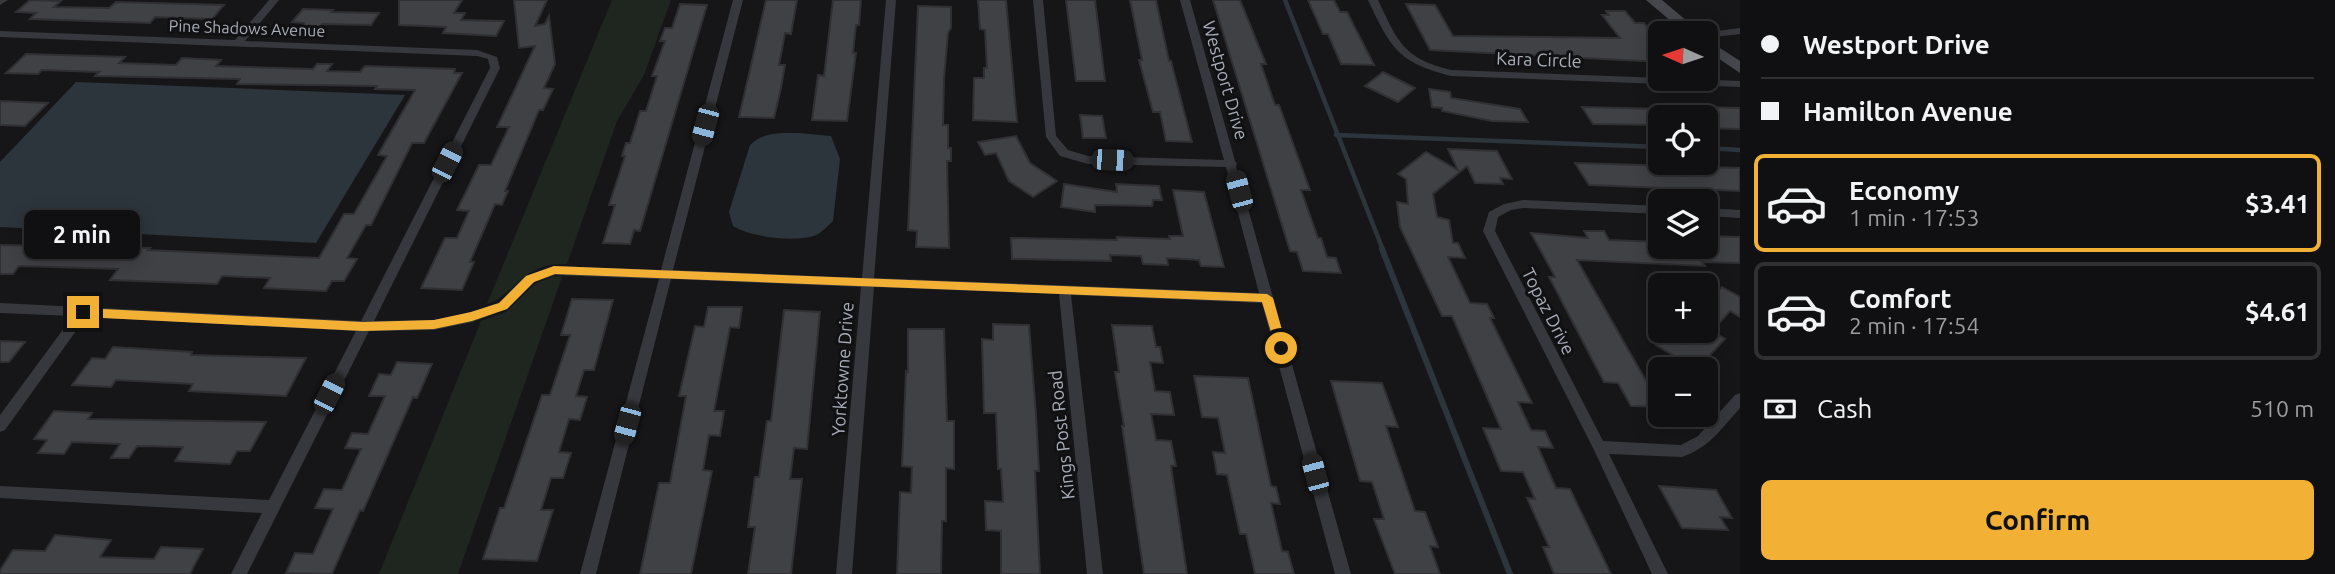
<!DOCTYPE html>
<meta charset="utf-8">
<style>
body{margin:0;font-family:Ubuntu,sans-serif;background:#1e1e20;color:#f1f3f6;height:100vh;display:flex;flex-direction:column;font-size:26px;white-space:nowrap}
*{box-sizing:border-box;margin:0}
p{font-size:23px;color:#9c9d9f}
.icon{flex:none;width:38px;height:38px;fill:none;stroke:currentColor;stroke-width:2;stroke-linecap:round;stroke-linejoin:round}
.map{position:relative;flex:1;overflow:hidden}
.side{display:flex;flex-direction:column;background:#101012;width:595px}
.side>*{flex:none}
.top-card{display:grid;align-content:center;height:154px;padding:0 21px;background:#101012}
.needle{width:46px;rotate:273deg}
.tools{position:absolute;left:1648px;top:21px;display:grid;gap:14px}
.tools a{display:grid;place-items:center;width:70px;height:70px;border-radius:10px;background:#101012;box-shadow:0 4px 18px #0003,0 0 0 2px #303032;font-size:35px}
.end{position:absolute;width:32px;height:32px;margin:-16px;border:9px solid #f2b134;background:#111;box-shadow:0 0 0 4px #111}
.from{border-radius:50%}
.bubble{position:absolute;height:49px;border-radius:10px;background:#101012;box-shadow:0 4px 18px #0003,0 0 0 2px #303032;font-size:23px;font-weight:700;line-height:49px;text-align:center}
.car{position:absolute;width:21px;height:42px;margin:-21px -10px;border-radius:9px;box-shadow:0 0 5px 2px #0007;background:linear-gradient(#222 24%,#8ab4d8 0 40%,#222 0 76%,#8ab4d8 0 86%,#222 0)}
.top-card b{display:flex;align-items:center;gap:24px;height:66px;font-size:26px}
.top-card b+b{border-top:2px solid #303032}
.top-card i{width:18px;height:18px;background:#f1f3f6}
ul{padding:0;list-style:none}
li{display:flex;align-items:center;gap:21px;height:98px;margin:0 14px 10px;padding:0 7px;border:4px solid #303032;border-radius:10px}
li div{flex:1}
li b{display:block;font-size:26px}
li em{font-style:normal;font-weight:700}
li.active{border-color:#f2b134}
li>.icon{width:63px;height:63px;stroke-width:1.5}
.pay{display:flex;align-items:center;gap:18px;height:77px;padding:0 21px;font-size:26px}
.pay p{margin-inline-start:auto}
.button{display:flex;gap:14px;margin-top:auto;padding:14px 21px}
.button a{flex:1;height:80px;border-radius:10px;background:#f2b134;color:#111;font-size:28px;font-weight:700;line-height:80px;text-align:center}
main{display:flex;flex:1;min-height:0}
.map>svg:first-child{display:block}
.green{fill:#1e261f}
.water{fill:#2c353c}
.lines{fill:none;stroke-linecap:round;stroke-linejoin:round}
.stream-far1{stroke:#2c353c;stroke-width:4.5}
.stream{stroke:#2c353c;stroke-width:6}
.building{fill:#404145;stroke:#303034;stroke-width:2}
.street{fill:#37383d;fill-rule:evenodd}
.secondary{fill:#45474d;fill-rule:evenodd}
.route{fill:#f2b134}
.labels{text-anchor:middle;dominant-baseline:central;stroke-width:6;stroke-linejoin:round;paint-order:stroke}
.far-street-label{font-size:16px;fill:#a8adb8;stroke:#111113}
.street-label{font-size:18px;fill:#a8adb8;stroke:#111113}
</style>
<main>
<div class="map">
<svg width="1740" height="574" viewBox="0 0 1740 574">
<rect width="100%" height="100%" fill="#161618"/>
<g class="green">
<path d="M612,0h59l-27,75 -27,46 -50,143c-46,-2 -48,29 -80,40z"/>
<polygon points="555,276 562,277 458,574 379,574 481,321 506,312 536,283"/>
</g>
<g class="water">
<polygon points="76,82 405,95 316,243 0,227 0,162"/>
<path d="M798,133l33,3 9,23 -7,62c-5,4 -10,11 -17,14 -20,8 -66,2 -83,-9l-4,-14 21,-67c13,-13 30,-12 48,-12z"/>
</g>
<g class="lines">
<g class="stream-far1">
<polyline points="1285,0 1383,250"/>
<polyline points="1336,135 1661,147"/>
<polyline points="1706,148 1740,150"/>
</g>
<polyline class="stream" points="1382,249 1510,574"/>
</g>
<g class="building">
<polygon points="30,0 61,1 54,7 109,8 116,2 224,5 212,19 155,17 150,23 30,19 36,13 16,12"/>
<polygon points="399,0 462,0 454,13 465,13 461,20 504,21 496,36 443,33 446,27 399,25"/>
<polygon points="514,0 547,0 535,26 545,24 549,16 555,64 544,88 553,89 543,110 539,110 505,191 508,191 502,205 495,204 470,262 474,262 462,290 421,288 445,238 457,238 469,211 457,210 479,165 491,165 509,127 497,127 535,46 519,48"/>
<polygon points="766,0 797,0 791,34 785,33 779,65 785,65 781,88 774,118 739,117"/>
<polygon points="833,0 861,0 859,25 856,25 853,53 856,53 847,121 812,120 818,75 824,76"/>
<polygon points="978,0 1006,0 1017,122 973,120 974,78 984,78 984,68 987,68 985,30 980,29"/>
<polygon points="1066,0 1095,0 1105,81 1076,81"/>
<polygon points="1130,0 1156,0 1169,61 1171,61 1192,142 1166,141 1160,112 1153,112 1139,60 1142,60"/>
<polygon points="1213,0 1240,0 1266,64 1261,64 1275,105 1279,105 1310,190 1301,190 1318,238 1321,238 1327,257 1336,258 1341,273 1303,271 1297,252 1290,251"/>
<polygon points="1308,0 1334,0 1340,12 1347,12 1374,65 1341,64 1328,34 1323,34"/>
<polygon points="680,4 707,5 640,231 634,230 630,244 603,243 615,205 609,205 625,156 622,156 626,143 630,143 640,111 646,111 657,76 652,76 665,41 660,41 665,28 672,28"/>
<polygon points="1406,4 1435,5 1453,36 1620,38 1602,15 1609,15 1606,11 1625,11 1635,23 1644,23 1661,43 1661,62 1430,50"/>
<polygon points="918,6 951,7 951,28 948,33 944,78 943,125 948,125 948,148 951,148 951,161 947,161 949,248 916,247 917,231 908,230"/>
<polygon points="303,9 333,10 331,12 379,13 371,25 322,24 319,28 301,28 304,23 292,22"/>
<polygon points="26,54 125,57 119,63 176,65 182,58 221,60 216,66 313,69 317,64 332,64 327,71 360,72 365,66 455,69 454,73 462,73 424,143 412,143 371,225 366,225 347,258 357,259 344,281 332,281 326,291 304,290 264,288 270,278 222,276 217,284 110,280 118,269 19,266 13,274 0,274 0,245 150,248 148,250 319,258 344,214 354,214 387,156 378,155 415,90 375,89 377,86 237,84 240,79 95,76 99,72 42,70 38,74 6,73"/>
<polygon points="1383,72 1415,88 1398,102 1365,86"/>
<polygon points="1429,89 1450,92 1451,98 1520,109 1528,122 1492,121 1442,111 1442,108 1432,107"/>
<polygon points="0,101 48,103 25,126 0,125"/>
<polygon points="1582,107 1661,109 1661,125 1593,124"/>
<polygon points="1700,107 1740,108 1740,129 1706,128 1706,115"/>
<polygon points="1080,115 1102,116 1106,138 1083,138"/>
<polygon points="1016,136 1030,163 1057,181 1033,197 1009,181 996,153 985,155 978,142"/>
<polygon points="1448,149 1497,151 1512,179 1500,178 1503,184 1475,183 1467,166 1433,194 1437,217 1449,220 1453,243 1458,243 1465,258 1448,257 1470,303 1487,304 1494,318 1490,318 1532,403 1518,402 1531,430 1545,431 1553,448 1538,447 1556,488 1570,489 1611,574 1554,574 1543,547 1549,547 1527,498 1535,499 1523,472 1501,471 1483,428 1501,429 1452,316 1442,316 1400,227 1397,202 1408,204 1406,179 1398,174 1426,152 1458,170"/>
<polygon points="1575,163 1740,168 1740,191 1589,185"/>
<polygon points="1064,184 1117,192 1116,184 1159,186 1162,200 1153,200 1152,206 1095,205 1095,212 1061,207"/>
<polygon points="1173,190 1204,192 1224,267 1201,266 1199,260 1167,258 1168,265 1143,264 1141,256 1110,255 1111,261 1012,259 1011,238 1117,240 1117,237 1170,239 1169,236 1183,236"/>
<polygon points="1584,231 1604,231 1609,240 1661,242 1661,247 1706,247 1706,236 1740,237 1740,263 1702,262 1705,266 1577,260 1661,407 1631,406 1618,383 1604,382 1549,277 1555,277 1531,233 1588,238"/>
<polygon points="1722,287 1740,297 1740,317 1730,311 1712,331 1725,339 1697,369 1678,369 1685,363 1656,345 1671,331 1706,331 1706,305"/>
<polygon points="572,299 613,300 594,370 584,370 576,396 587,397 580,420 569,419 559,452 571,453 563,478 551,478 541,510 553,510 537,561 483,559 500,508 504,508 542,395 550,395 570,335 561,335"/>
<polygon points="708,307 742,307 739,328 730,327 714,411 724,411 720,436 709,435 703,470 712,471 691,574 640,574 659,483 670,483 686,396 679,396 695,326 704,327"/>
<polygon points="784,310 820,312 807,449 794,448 790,479 802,479 791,574 748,574 755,527 748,527 755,477 759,477 767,421 771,421"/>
<polygon points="993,324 1029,325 1036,415 1039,471 1035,471 1040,574 1001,574 1001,531 986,530 985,501 1003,502 1001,469 998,469 996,413 984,413 982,339 993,340"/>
<polygon points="1112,325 1152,326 1156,347 1160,347 1163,363 1150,362 1155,391 1170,392 1174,415 1151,414 1156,440 1171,441 1176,466 1171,466 1187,574 1144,574 1122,426 1124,426 1115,372 1119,372"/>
<polygon points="908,329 944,329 947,421 954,421 954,469 946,468 946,521 942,521 941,574 897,574 900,492 911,493 912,467 902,466 906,371 908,372"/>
<polygon points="0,341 25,342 9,362 0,362"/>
<polygon points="113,347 192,352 191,355 306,358 286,396 189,391 193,384 116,380 111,387 72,385 92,358 105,359"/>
<polygon points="397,362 432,364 417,398 413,397 363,511 360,510 332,574 286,573 295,553 313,554 333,509 315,508 324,489 342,490 361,449 345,448 352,433 368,434 385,396 369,396 379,374 391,375"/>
<polygon points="1194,376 1248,378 1271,486 1276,487 1280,504 1271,503 1282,551 1288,552 1294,574 1255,574 1246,534 1240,534 1227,475 1217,474 1213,452 1225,453 1218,418 1202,417"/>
<polygon points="1331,381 1382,383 1398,427 1386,426 1415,511 1425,512 1438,547 1430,546 1440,574 1395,574 1374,519 1384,519 1372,482 1360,481"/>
<polygon points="54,411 92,413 88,419 266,422 250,451 237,451 230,464 175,461 183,447 137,446 129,458 111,458 120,444 72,442 64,454 38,453 47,440 34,439"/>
<polygon points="1659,486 1716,490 1732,518 1720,517 1728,530 1682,528"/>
<polygon points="55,535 111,540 100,557 154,559 161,547 203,549 190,574 0,574 0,570 13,550 45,551"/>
</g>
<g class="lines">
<g class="street">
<polygon points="0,0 8,0 0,5"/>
<polygon points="269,0 279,0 245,41 477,50 497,57 500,68 374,321 434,320 471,312 499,303 526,276 554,266 661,270 733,0 743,0 673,270 862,278 886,0 896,0 874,278 1259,293 1226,167 1088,164 1060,156 1046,137 1033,0 1043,0 1056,136 1068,150 1088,156 1224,160 1180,0 1190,0 1235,161 1237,164 1236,166 1351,574 1335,574 1262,303 1071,295 1103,574 1087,574 1059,294 874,287 852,574 836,574 861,287 671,279 596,574 580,574 659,279 555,275 534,282 507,309 472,322 434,330 369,331 247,574 231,574 262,513 0,498 0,486 269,500 356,331 86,317 5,430 0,432 0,415 73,316 0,313 0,303 361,321 490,68 488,59 477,56 0,37 0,31 235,40"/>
<path d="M1368,0h10c20,42 25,58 73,70l289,11v6l-289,-11c-54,-14 -60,-28 -83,-76z"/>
<polygon points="1740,28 1740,34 1706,38 1706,33 1702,33"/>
<path d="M1523,200l138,6v8l-138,-6 -12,2 -13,7 -3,14 108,210 78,4 17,-9 37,-41 5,-2v15c-19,21 -30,39 -58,49l-73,-3 59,120h-16l-58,-124 -111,-219 6,-19 15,-8z"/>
<polygon points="1706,208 1740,210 1740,218 1706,216"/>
</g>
<g class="secondary">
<polygon points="1646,0 1662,0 1701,33 1685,33"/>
<polygon points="1706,39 1740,61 1740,73 1706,50"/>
</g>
</g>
<polygon class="route" points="554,266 1267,294 1273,298 1287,348 1285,352 1277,352 1262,302 555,274 534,282 507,309 472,321 434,329 363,331 83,317 77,312 83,308 363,322 434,320 471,312 499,303 526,276"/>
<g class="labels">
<g class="far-street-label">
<text transform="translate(247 28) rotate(2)">Pine Shadows Avenue</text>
</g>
<g class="street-label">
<text transform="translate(1539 59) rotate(2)">Kara Circle</text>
<text transform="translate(1226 80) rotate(74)">Westport Drive</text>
<text transform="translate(1549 311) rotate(63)">Topaz Drive</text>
<text transform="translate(842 369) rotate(-86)">Yorktowne Drive</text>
<text transform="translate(1061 435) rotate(-96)">Kings Post Road</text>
</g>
</g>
</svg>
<div class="tools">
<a><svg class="needle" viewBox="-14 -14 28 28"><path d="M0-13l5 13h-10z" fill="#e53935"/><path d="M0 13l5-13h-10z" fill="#9c9d9f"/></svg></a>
<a><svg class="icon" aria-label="locate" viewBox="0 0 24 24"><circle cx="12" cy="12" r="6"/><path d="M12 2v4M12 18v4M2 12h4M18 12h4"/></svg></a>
<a><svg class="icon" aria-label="layers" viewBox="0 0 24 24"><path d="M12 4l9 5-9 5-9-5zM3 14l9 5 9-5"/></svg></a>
<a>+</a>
<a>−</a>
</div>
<i class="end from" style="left:1281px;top:348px"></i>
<i class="end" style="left:83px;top:312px"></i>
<div class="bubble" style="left:24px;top:210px;width:116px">2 min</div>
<i class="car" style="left:705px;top:125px;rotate:195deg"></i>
<i class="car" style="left:1112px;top:160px;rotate:92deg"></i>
<i class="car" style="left:447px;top:162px;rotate:27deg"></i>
<i class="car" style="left:1239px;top:191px;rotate:345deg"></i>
<i class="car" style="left:329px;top:394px;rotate:27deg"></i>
<i class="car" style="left:627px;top:424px;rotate:195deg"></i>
<i class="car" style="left:1315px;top:474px;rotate:345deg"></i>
</div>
<section class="side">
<div class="top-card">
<b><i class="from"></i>Westport Drive</b>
<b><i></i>Hamilton Avenue</b>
</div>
<ul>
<li class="active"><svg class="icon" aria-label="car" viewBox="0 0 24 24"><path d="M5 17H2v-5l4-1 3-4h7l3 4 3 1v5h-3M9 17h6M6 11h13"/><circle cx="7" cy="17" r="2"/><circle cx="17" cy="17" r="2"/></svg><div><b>Economy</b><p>1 min · 17:53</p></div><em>$3.41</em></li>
<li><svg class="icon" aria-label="car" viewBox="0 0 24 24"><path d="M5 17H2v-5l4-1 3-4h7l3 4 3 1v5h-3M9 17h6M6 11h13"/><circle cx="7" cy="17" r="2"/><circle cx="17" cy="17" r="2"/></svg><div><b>Comfort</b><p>2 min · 17:54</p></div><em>$4.61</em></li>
</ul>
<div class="pay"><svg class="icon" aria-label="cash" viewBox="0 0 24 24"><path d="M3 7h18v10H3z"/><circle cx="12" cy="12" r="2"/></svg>Cash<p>510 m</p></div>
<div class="button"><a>Confirm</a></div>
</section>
</main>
